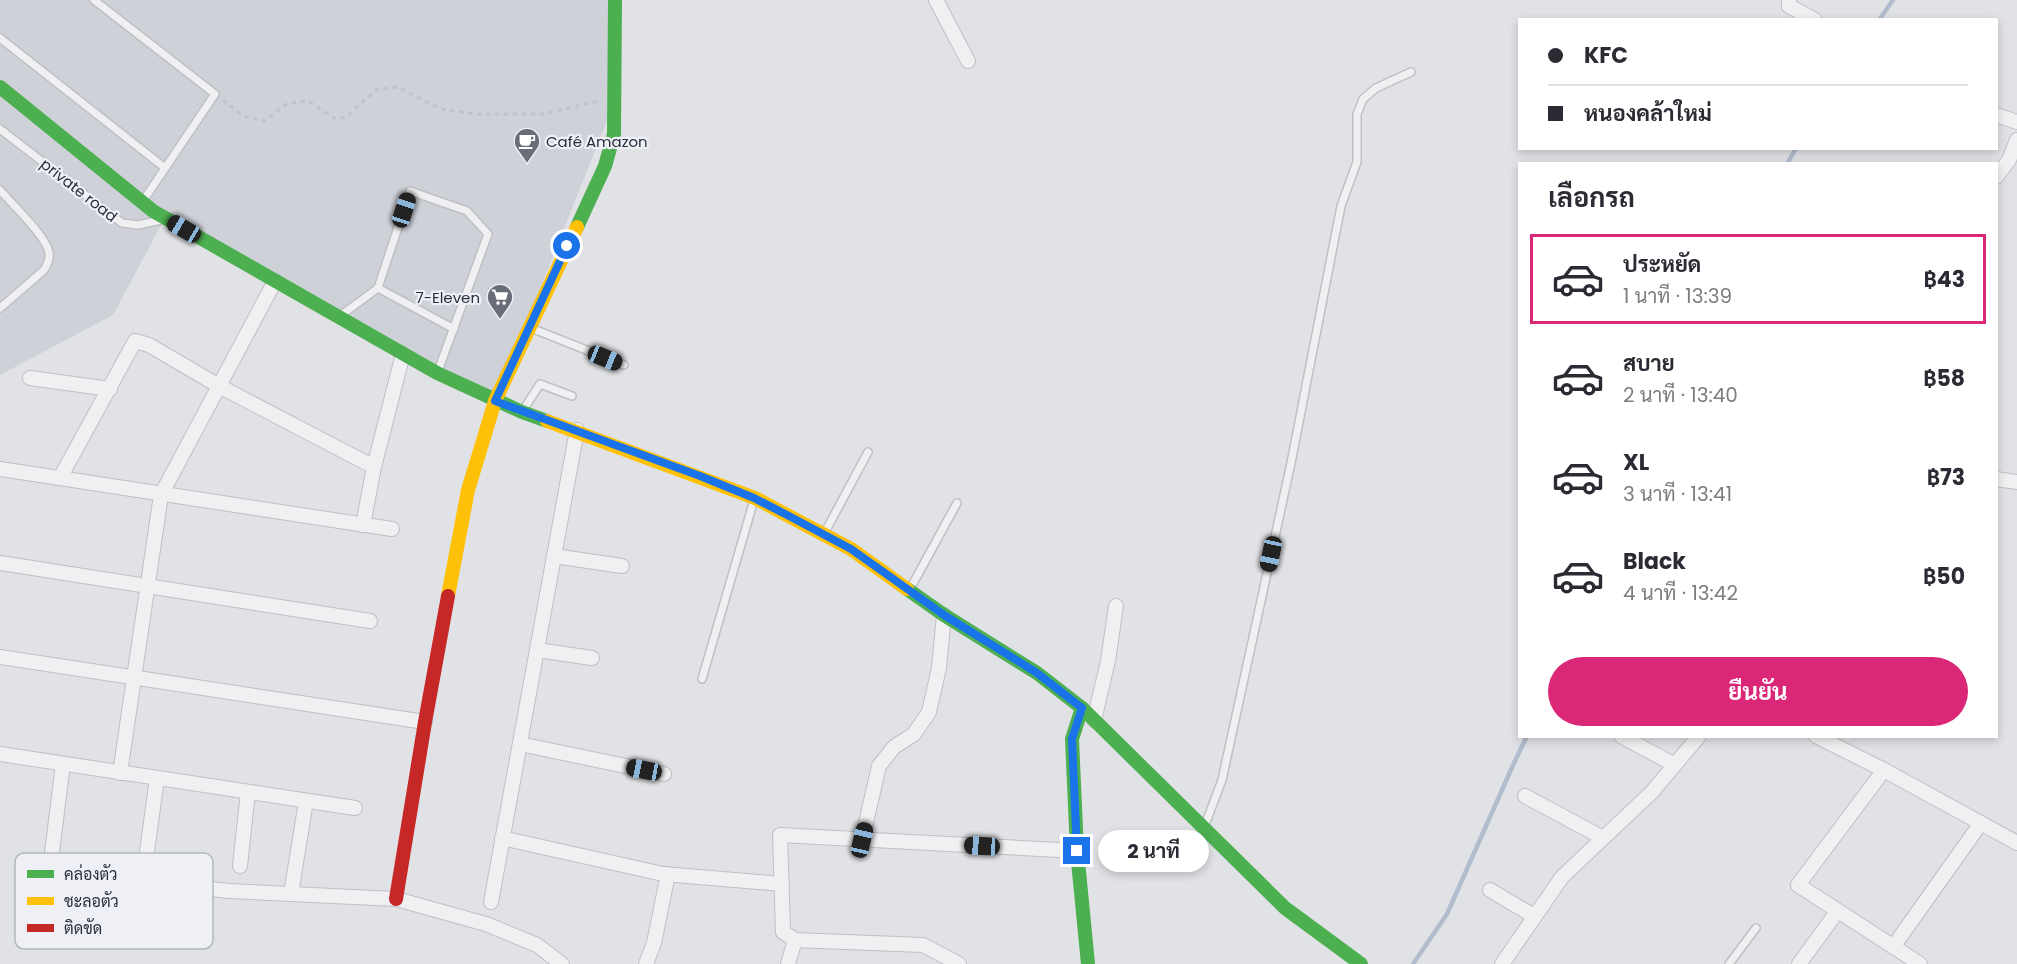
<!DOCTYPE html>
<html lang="th">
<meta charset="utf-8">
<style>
body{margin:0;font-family:Poppins,Sarabun,sans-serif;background:#f7f7f7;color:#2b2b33;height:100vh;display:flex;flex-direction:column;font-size:22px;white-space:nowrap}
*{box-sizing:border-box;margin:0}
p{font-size:20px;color:#7c7c81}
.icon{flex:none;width:33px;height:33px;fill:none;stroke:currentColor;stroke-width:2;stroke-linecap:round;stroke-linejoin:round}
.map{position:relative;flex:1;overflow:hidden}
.details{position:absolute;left:1518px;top:162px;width:480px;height:576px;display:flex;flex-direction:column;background:#fff;border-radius:0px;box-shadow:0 3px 9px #0003}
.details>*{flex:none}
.banner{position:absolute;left:1518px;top:18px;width:480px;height:132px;border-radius:0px;box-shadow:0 3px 9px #0003;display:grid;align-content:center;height:132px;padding:0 30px;background:#fff}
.end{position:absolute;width:27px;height:27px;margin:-14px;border:8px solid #1a73e8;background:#fff;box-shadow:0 0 0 3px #fff}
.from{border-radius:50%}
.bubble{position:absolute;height:42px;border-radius:21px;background:#fff;box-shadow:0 3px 9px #0003;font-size:20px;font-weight:700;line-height:42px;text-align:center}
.car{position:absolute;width:18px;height:36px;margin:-18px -9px;border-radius:8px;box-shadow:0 0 4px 2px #0007;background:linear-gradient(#222 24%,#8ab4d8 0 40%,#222 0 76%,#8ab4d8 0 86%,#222 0)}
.banner b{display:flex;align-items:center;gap:21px;height:57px;font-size:22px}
.banner b+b{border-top:2px solid #e1e1e2}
.banner i{width:15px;height:15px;background:#2b2b33}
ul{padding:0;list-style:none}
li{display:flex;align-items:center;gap:18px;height:90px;margin:0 12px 9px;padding:0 18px;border:3px solid transparent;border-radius:0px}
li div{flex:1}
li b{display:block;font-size:22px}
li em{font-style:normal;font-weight:700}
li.current{border-color:#db2777}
li>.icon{width:54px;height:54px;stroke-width:1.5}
h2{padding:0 30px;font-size:27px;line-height:72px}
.action{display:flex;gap:12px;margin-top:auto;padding:12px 30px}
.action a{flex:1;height:69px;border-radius:36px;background:#db2777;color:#fff;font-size:24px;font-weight:700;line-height:69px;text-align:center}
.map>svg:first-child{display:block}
.built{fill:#cfd1d8}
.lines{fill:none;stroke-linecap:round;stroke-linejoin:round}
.stream{stroke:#b1bcce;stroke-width:4.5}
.lane-casing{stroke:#bfc0c3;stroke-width:10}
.street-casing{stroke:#bfc0c3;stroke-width:16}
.path{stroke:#c2c3c8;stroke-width:3;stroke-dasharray:4.5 4.5;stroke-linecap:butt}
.lane{stroke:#f0f0f2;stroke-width:7}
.street{stroke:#f0f0f2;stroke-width:14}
.fast{stroke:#4caf50;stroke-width:14}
.slow{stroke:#ffc107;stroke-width:14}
.jam{stroke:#c62828;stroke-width:14}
.route{stroke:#1a73e8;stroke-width:8}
.labels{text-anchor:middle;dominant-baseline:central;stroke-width:4.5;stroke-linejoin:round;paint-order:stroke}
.poi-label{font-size:15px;fill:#292e3c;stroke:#eef0f5;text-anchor:start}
.street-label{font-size:15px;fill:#292e3c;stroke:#eef0f5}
.key{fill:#eef0f5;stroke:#b3b6be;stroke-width:1.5}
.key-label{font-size:16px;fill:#292e3c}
</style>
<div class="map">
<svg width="2017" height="964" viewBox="0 0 2017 964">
<rect width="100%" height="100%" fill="#e1e2e5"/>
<polygon class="built" points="0,0 609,0 615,101 495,401 166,216 113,315 0,375"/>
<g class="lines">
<g class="stream">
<polyline points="1879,20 1893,0"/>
<polyline points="1787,164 1796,148"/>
<polyline points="1413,964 1447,914 1514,763 1527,736"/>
</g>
<g class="lane-casing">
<g id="lane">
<polyline points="94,0 215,94 143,201"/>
<polyline points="0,38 165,168"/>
<polyline points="0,129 122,223 138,225 161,220"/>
<path d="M0,190c12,14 45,45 49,62 1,7 -1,12 -5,18l-44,38"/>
<polyline points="378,288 454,329"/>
<polyline points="340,316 378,288 410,191 467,211 488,234 438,371"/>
<polyline points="531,328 624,365"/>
<polyline points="522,412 540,384 572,396"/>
<polyline points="824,534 868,452"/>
<polyline points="910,589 957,503"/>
<polyline points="702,679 754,500"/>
<polyline points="1205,825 1222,780 1291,463 1341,206 1357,162 1357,114 1363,99 1376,88 1411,72"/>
<polyline points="1729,964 1756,928"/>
</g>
</g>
<g class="street-casing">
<g id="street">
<polyline points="936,0 968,61"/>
<polyline points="1789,0 1789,6 1815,20"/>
<polyline points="1996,115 2017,122"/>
<polyline points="1996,177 2009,160 2017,140"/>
<polyline points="30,378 110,389"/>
<polyline points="0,469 392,529"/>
<polyline points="60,478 135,341 149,345 219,386 374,467"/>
<polyline points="1996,479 2017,482"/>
<polyline points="363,525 374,467 403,354"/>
<polyline points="554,556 622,566"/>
<polyline points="0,563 370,621"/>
<polyline points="537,650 592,658"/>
<polyline points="0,657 425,722"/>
<polyline points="1094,720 1108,661 1116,606"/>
<polyline points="1621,736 1675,765"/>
<polyline points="1816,736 1884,770 2017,843"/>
<polyline points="520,744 664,774"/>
<polyline points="0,754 355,808"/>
<polyline points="1884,770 1798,885 1920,964"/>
<polyline points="120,773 161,495 275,281"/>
<polyline points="1525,796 1603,838"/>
<polyline points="502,838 663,874 782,884"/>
<polyline points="862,840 879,766 894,747 914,734 929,712 939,668 944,615"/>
<polyline points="52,852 63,764"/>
<polyline points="146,859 157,778"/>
<polyline points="240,866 248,792"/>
<polyline points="101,877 229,891 396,899 486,924 537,945 562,964"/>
<polyline points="1490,890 1534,916"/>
<polyline points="291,894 306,801"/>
<polyline points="491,902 577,430"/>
<polyline points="1893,947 1981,823"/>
<polyline points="646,964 654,943 668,874"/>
<polyline points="788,964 795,940"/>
<polyline points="959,964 923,945 795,940 783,932 780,835 1077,851"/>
<polyline points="1502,964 1562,877 1652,792 1699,736"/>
<polyline points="1799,964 1837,912"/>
</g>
</g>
<polyline class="path" points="223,100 243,116 265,121 288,103 308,101 334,118 345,118 376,90 398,87 441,109 475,114 543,114 598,101"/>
<use href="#lane" class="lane"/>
<use href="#street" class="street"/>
<g class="fast">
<polyline points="0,87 153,211 437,373 522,412 547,421"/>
<polyline points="577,227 605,166 614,134 615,0"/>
<polyline points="907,589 944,615 1037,673 1082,708 1285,908 1361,964"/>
<polyline points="1082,708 1072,739 1077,851 1088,964"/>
</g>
<g class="slow">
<polyline points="547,421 755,498 851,549 907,589"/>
<polyline points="448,596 468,490 495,401 577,227"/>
</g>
<polyline class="jam" points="396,899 425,722 448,596"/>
</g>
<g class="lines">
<polyline class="route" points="567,246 495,401 700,476 754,498 789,516 851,549 944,615 1037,673 1082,708 1072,739 1077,851"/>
</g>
<defs>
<g id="cafe-pin" transform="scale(1.35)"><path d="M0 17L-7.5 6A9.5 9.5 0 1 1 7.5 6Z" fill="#696d77" stroke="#eef0f5"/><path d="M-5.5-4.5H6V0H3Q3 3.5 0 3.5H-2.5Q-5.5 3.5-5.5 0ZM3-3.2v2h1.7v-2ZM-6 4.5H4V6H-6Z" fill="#fff"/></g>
<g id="supermarket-pin" transform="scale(1.35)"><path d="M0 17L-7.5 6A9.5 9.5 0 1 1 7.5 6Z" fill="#696d77" stroke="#eef0f5"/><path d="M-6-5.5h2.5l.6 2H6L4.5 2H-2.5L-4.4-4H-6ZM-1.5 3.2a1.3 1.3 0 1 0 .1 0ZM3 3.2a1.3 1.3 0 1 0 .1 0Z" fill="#fff"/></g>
</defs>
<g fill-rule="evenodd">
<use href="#cafe-pin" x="527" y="141"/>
<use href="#supermarket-pin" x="500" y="297"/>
</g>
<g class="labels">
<g class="poi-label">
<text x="546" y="141">Café Amazon</text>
<text x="480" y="297" text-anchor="end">7-Eleven</text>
</g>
<g class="street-label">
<text transform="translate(79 190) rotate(38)">private road</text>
</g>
</g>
<rect x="15" y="853" width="198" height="96" rx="9" class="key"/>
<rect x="27" y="870" width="27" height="8" fill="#4caf50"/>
<rect x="27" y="897" width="27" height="8" fill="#ffc107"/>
<rect x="27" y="924" width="27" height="8" fill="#c62828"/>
<g class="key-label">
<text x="64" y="880">คล่องตัว</text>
<text x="64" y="907">ชะลอตัว</text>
<text x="64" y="934">ติดขัด</text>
</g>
</svg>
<i class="end from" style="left:567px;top:246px"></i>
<i class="end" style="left:1077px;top:851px"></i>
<div class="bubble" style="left:1098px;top:830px;width:111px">2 นาที</div>
<i class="car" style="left:404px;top:210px;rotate:18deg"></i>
<i class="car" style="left:184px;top:229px;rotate:300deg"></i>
<i class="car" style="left:605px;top:358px;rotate:112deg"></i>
<i class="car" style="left:1271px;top:554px;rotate:192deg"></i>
<i class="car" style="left:644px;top:770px;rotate:281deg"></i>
<i class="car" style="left:862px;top:840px;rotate:13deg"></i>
<i class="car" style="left:982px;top:846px;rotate:273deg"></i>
<div class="banner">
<b><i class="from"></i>KFC</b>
<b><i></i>หนองคล้าใหม่</b>
</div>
<section class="details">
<h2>เลือกรถ</h2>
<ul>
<li class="current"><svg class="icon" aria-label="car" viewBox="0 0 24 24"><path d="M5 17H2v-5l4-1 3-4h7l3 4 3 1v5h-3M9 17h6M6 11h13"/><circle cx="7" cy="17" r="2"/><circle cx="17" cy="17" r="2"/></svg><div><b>ประหยัด</b><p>1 นาที · 13:39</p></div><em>฿43</em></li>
<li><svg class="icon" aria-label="car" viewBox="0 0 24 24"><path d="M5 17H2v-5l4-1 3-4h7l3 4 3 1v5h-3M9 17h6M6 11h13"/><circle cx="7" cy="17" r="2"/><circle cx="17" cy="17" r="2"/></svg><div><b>สบาย</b><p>2 นาที · 13:40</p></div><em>฿58</em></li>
<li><svg class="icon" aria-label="car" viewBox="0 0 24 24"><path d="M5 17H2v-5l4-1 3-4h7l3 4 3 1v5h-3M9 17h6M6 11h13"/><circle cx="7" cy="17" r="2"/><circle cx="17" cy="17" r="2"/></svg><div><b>XL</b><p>3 นาที · 13:41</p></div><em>฿73</em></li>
<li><svg class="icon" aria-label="car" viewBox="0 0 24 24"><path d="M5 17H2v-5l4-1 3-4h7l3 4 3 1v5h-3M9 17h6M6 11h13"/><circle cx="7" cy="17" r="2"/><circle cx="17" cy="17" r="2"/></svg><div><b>Black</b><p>4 นาที · 13:42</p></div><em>฿50</em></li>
</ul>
<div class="action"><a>ยืนยัน</a></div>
</section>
</div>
